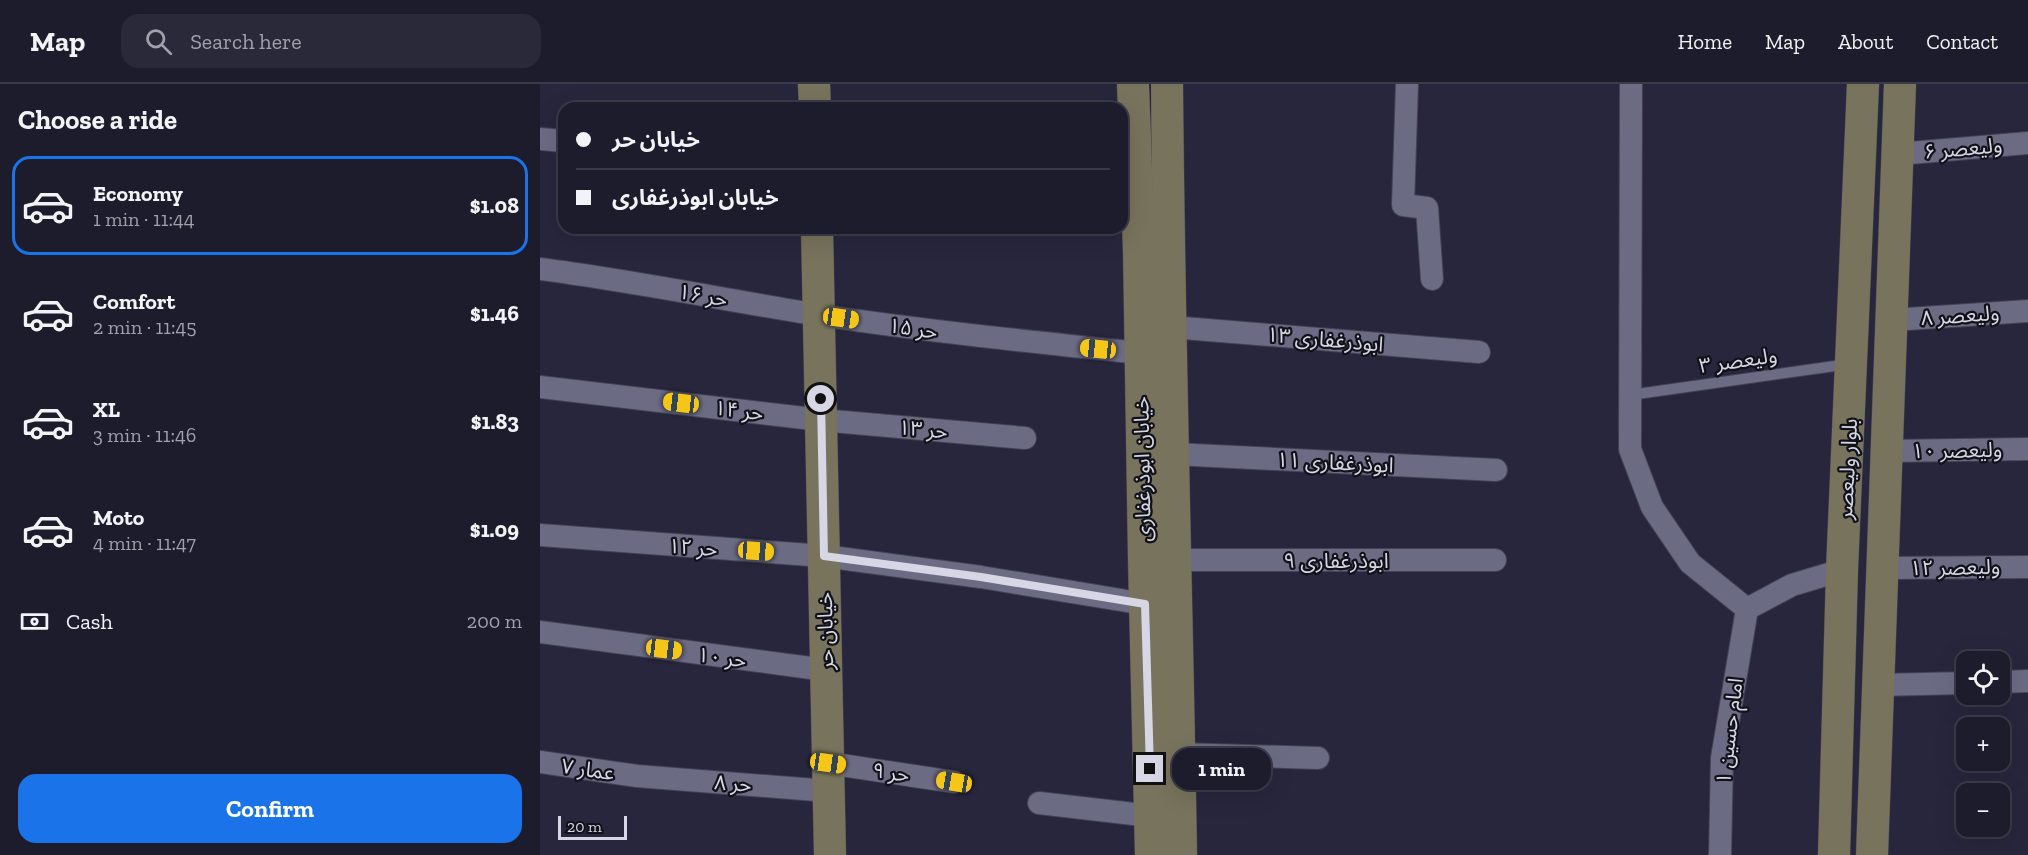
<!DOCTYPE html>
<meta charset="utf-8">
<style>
body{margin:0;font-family:"Zilla Slab","Noto Sans Arabic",serif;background:#2a2939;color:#f1f3f6;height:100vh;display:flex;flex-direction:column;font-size:22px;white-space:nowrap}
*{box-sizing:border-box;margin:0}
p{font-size:20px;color:#a0a1aa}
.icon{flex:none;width:33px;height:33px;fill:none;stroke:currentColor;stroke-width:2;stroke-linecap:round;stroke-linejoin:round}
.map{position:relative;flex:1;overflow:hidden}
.panel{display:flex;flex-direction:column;background:#1d1c2d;width:540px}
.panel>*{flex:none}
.top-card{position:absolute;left:18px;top:18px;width:570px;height:132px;border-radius:18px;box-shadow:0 6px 24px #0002,0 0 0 2px #3b3a49;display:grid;align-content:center;height:132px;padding:0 18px;background:#1d1c2d}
.controls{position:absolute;left:1416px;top:567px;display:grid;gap:12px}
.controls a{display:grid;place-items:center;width:54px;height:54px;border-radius:12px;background:#1d1c2d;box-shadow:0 6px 24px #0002,0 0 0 2px #3b3a49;font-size:30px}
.scale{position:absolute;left:18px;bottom:15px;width:69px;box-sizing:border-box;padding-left:6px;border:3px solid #d6d6e4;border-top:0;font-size:16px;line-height:21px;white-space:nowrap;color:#d6d6e4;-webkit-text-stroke:4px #11111a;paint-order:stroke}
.end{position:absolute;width:27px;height:27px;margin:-14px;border:8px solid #d6d6e4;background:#111;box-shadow:0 0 0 3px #111}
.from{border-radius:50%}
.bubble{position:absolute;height:42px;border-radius:18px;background:#1d1c2d;box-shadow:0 6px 24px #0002,0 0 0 2px #3b3a49;font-size:20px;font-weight:800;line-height:42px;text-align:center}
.car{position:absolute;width:18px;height:36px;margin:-18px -9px;border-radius:8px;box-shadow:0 0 4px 2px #0007;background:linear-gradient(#f5c518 24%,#345 0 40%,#f5c518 0 76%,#345 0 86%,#f5c518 0)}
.top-card b{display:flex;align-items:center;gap:21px;height:57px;font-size:22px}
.top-card b+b{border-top:2px solid #3b3a49}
.top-card i{width:15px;height:15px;background:#f1f3f6}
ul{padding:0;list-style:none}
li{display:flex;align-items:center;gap:18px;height:99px;margin:0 12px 9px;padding:0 6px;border:3px solid transparent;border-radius:18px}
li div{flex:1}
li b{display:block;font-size:22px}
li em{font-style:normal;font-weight:800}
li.current{border-color:#1a73e8}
li>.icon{width:54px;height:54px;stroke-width:1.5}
h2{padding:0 18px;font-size:27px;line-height:72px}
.pay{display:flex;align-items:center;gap:15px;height:66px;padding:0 18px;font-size:22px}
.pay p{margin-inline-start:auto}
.primary-button{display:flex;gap:12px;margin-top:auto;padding:12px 18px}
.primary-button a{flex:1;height:69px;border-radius:18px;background:#1a73e8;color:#fff;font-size:24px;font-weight:800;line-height:69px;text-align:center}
header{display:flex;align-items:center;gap:36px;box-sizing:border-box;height:84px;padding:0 30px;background:#1d1c2d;border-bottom:2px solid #3b3a49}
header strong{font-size:28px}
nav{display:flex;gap:33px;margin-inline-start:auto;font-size:21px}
.search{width:420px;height:54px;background:#2a2939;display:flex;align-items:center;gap:15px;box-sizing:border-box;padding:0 21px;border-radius:18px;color:#a0a1aa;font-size:22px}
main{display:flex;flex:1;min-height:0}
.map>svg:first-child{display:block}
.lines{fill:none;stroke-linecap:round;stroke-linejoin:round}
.stream{stroke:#150045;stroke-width:7}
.lane-casing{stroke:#434354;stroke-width:12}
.street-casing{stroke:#434354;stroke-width:24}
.secondary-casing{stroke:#434354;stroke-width:33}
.lane{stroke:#6b6b84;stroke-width:10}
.street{stroke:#6b6b84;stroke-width:22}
.secondary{stroke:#77735c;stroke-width:32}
.route{stroke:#d6d6e4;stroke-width:8}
.labels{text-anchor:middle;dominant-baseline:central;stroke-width:4.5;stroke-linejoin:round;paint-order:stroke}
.street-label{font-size:21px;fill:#d6d6e4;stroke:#11111a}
</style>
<header>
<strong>Map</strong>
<div class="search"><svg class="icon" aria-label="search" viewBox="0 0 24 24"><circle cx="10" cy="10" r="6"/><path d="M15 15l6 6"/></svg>Search here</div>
<nav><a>Home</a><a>Map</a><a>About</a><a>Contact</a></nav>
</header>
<main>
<section class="panel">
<h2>Choose a ride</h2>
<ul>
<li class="current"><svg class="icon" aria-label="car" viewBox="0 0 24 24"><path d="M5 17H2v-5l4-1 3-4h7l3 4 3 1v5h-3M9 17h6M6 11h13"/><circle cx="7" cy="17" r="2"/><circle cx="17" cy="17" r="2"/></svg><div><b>Economy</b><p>1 min · 11:44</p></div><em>$1.08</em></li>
<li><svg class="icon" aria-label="car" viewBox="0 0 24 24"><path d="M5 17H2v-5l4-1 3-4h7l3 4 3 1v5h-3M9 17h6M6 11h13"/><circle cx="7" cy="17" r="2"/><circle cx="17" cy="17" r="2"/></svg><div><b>Comfort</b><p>2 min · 11:45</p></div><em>$1.46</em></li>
<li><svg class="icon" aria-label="car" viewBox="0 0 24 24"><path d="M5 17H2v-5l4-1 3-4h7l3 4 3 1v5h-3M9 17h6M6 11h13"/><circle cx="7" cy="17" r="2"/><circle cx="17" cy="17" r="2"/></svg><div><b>XL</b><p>3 min · 11:46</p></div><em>$1.83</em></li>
<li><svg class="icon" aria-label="car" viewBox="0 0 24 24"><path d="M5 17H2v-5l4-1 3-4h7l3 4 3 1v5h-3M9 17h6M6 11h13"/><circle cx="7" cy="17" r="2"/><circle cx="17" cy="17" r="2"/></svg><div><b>Moto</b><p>4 min · 11:47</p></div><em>$1.09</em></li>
</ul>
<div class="pay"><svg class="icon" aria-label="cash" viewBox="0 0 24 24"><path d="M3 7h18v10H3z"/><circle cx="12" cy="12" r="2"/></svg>Cash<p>200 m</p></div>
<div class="primary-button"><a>Confirm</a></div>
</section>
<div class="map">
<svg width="1488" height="771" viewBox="0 0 1488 771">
<rect width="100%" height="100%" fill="#27263c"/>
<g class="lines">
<polyline class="stream" points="610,0 612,100"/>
<g class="lane-casing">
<polyline id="lane" points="1090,311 1309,280"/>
</g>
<g class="street-casing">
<g id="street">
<polyline points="867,0 863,121 887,124 892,195"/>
<polyline points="1091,0 1090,365 1112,423 1150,479 1207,525"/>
<polyline points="0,55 24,57"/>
<polyline points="1358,70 1488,59"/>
<path d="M0,185c93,12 186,31 279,46 107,16 214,27 321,38"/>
<polyline points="1352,236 1488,227"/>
<polyline points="631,243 939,268"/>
<polyline points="0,303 281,336 485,354"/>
<polyline points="1347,367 1488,365"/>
<polyline points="634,370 956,386"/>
<polyline points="0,451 284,472 441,493 605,520"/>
<polyline points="637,476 955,476"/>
<polyline points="1343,484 1488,483"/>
<polyline points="1207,525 1252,501 1302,486"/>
<polyline points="0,548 286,586"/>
<polyline points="1460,598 1488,597"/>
<polyline points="1338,601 1426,599"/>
<polyline points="640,670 778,674"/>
<polyline points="0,678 97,692 289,707"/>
<polyline points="288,679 414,698"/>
<polyline points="499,719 611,732"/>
<polyline points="1180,771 1182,674 1207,525"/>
</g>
</g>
<g class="secondary-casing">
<g id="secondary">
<polyline points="274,0 275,24"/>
<polyline points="593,0 599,167 604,475 611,771"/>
<path d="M627,0c2,257 10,514 14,771"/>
<polyline points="277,144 290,771"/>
<polyline points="1294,771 1302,486 1323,0"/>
<polyline points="1332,771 1360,0"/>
</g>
</g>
<use href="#lane" class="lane"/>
<use href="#street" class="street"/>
<use href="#secondary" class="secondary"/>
</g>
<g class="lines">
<polyline class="route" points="281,315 284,472 441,493 605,520 610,685"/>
</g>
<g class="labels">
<g class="street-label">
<text transform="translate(1423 64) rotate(-5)">ولیعصر ۶</text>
<text transform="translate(163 211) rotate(10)">حر ۱۶</text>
<text transform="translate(1420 231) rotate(-4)">ولیعصر ۸</text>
<text transform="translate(373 244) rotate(8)">حر ۱۵</text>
<text transform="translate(785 255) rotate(5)">ابوذرغفاری ۱۳</text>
<text transform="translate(1198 276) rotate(-8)">ولیعصر ۳</text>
<text transform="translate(199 326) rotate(7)">حر ۱۴</text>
<text transform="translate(383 345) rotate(5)">حر ۱۳</text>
<text transform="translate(1417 366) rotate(-1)">ولیعصر ۱۰</text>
<text transform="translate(795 378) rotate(3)">ابوذرغفاری ۱۱</text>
<text transform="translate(602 385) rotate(-91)">خیابان ابوذرغفاری</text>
<text transform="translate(1307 385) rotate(-87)">بلوار ولیعصر</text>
<text transform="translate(153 463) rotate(4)">حر ۱۲</text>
<text x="796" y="476">ابوذرغفاری ۹</text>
<text transform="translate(1415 483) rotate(-1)">ولیعصر ۱۲</text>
<text transform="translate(285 547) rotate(-91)">خیابان حر</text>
<text transform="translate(182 573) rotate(7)">حر ۱۰</text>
<text transform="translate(1189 647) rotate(-83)">امام حسین ۱</text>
<text transform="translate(48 685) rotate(8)">عمار ۷</text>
<text transform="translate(351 688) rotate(8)">حر ۹</text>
<text transform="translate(193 699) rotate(4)">حر ۸</text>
</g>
</g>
</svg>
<div class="controls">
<a><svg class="icon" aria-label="locate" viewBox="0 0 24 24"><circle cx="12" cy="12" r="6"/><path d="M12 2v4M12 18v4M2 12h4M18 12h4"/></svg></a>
<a>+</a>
<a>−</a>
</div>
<div class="scale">20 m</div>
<i class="end from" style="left:281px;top:315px"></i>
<i class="end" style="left:610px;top:685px"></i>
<div class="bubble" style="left:632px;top:664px;width:99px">1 min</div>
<i class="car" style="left:301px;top:234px;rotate:98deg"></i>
<i class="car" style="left:558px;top:265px;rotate:276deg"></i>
<i class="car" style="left:141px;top:319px;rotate:277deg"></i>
<i class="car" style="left:216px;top:467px;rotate:94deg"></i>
<i class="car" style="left:124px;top:565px;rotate:97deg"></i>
<i class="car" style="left:288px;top:679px;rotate:98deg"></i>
<i class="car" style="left:414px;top:698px;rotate:279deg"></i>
<div class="top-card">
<b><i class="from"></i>خیابان حر</b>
<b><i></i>خیابان ابوذرغفاری</b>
</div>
</div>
</main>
